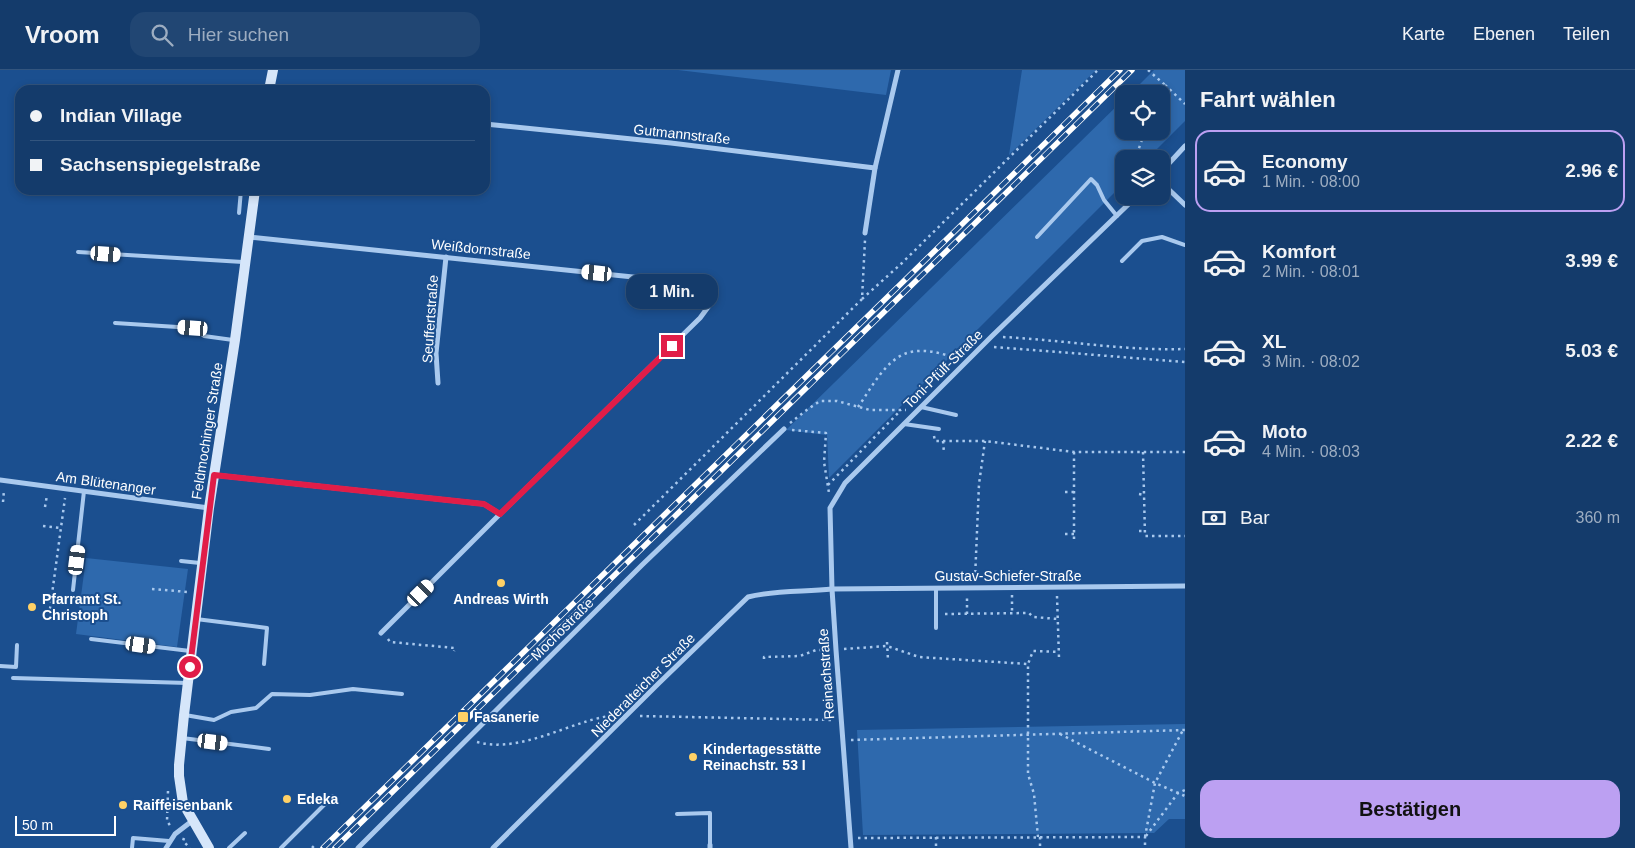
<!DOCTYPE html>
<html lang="de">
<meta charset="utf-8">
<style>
body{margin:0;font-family:Arial,sans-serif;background:#214673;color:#f1f3f6;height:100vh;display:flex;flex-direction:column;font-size:19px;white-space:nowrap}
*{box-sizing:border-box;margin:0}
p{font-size:16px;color:#9dadc1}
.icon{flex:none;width:28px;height:28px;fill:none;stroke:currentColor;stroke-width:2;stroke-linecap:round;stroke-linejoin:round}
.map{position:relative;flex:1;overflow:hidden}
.panel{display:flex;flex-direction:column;background:#143b6b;width:450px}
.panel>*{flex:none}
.hud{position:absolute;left:15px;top:15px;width:475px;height:110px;border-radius:15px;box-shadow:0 2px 8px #0003,0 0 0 1px #33557e;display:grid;align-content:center;height:110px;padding:0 15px;background:#143b6b}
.buttons{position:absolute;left:1115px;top:15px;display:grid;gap:10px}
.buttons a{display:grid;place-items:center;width:55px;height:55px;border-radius:10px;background:#143b6b;box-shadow:0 2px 8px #0003,0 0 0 1px #33557e;font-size:25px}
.scale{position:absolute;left:15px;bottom:12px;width:101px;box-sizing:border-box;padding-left:5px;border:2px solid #fff;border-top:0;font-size:14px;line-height:18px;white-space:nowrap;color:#fff;-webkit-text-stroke:4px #1b4f8f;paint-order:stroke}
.end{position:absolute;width:22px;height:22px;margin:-11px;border:6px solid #e11d48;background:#fff;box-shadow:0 0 0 2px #fff}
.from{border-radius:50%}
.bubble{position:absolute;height:35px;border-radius:15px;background:#143b6b;box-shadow:0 2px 8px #0003,0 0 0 1px #33557e;font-size:16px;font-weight:700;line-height:35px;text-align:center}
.car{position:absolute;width:15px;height:30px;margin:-15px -8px;border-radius:6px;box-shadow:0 0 4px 1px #0007;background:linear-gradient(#fff 24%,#345 0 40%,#fff 0 76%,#345 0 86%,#fff 0)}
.hud b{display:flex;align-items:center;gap:18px;height:48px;font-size:19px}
.hud b+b{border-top:1px solid #33557e}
.hud i{width:12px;height:12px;background:#f1f3f6}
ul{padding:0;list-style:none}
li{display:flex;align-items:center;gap:15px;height:82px;margin:0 10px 8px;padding:0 5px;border:2px solid transparent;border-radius:15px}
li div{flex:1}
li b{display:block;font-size:19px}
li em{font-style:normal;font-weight:700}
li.current{border-color:#bca0f2}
li>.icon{width:45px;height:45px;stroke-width:1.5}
h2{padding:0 15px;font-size:22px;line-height:60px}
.pay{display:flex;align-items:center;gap:12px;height:55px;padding:0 15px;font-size:19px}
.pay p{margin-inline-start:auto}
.primary-button{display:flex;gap:10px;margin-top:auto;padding:10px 15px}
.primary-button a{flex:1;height:58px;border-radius:15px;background:#bca0f2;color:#111;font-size:20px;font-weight:700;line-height:58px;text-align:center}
header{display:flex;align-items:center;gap:30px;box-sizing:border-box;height:70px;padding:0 25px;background:#143b6b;border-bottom:1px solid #33557e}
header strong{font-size:24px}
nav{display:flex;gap:28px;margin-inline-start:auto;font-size:18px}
.search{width:350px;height:45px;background:#214673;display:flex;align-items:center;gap:12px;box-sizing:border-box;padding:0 18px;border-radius:15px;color:#9dadc1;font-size:19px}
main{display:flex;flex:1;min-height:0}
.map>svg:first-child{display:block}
.green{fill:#2e69ad}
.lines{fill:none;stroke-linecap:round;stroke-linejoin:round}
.path{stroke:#a9c9ee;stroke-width:2.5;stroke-dasharray:2.5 4;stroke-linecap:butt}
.lane{stroke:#a9c9ee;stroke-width:4}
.street{stroke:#a9c9ee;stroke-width:5}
.secondary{stroke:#d6e6fa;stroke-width:10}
.rail-casing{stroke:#fff;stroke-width:5.5}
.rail{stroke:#1b4f8f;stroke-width:4;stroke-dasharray:11;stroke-linecap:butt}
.route{stroke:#e11d48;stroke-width:6}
.poi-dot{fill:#ffd166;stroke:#1b4f8f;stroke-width:2}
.labels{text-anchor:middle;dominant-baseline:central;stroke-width:4;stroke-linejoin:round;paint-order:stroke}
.street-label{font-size:14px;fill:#fff;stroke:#1b4f8f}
.poi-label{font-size:14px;font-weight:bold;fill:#fff;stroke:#1b4f8f;text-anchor:start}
</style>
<header>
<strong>Vroom</strong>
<div class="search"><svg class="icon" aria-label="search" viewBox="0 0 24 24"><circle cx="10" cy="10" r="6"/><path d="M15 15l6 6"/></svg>Hier suchen</div>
<nav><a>Karte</a><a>Ebenen</a><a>Teilen</a></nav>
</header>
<main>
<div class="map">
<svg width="1185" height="778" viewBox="0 0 1185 778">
<rect width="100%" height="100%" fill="#1b4f8f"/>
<g class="green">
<polygon points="678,0 891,0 886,25"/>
<polygon points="1022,0 1096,0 1009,85"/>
<polygon points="1154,0 1185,0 1185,51 1147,89 1124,89 1124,113 829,408 827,365 786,360 1124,29 1124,61 1161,61 1161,24 1130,24"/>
<polygon points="86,488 188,499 177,577 76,564"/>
<polygon points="1185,654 1185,749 1169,749 1154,763 863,765 857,660"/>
</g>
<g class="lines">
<g class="path">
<polyline points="1148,0 1165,15 1160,24"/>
<polyline points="1165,15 1185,34"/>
<polyline points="1144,89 1138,81 1145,61"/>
<polyline points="862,229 902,193 1098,0"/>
<path d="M1003,267c61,3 121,14 182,12"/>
<polyline points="994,277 1185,292"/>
<path d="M858,337c15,-21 31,-56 61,-56 13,-1 26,4 38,7"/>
<polyline points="790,353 808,339 820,331 837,331 870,340 906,340"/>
<polyline points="792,360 826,363 824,392 829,423"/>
<polyline points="934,366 935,371 985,371 1074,382 1185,382"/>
<polyline points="943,371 944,383"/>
<polyline points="1074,382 1074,469"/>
<polyline points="1143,382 1145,466 1185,466"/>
<polyline points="828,415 901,340"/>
<polyline points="1065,422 1074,422"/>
<polyline points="1139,424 1144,425"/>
<polyline points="3,432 4,420"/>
<polyline points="45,437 47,425"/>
<polyline points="634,455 862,229 865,170"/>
<polyline points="43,456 60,458"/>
<polyline points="1139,461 1145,461"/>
<polyline points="1065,464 1074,464"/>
<polyline points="1075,502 1075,508"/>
<polyline points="975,509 979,414 985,371"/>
<polyline points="152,519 188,522"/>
<polyline points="1012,525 1012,544"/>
<polyline points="1057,526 1059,588"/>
<polyline points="50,539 65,428"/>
<polyline points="945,544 1029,543 1033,547 1058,549"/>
<polyline points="967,544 967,525"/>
<polyline points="388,569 390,572 455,578 454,581"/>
<polyline points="887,572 888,590"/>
<polyline points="844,579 887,576 919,587 1028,594"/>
<polyline points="764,589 764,587 800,586 816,580 827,580"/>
<polyline points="640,646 832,650"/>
<polyline points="1060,664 1155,713 1185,726"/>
<polyline points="851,670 1185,660"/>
<path d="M477,672c36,10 77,-11 111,-21 9,-3 18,-4 27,-7"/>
<polyline points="168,721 167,751 171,757"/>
<polyline points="1146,766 1178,723 1185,720"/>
<polyline points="936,767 936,778"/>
<polyline points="1038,767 1034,724 1028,704 1028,594 1033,581 1059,582"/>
<polyline points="1040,767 1040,778"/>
<polyline points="1145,767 1155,713 1183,660"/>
<polyline points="184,768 183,771 190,778"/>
<polyline points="858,768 1145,767 1145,778"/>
<polyline points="312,778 316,774"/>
</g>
<g class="lane">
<polyline points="239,143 241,120"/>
<polyline points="1037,167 1091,109 1097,115 1104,130 1117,146"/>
<polyline points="78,182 243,192"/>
<polyline points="1122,191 1142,171 1162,167 1185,175"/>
<polyline points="115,253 193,258 204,266 233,270"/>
<polyline points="921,337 956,345"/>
<polyline points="904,354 939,359"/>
<polyline points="181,491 200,493"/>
<polyline points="936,518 936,558"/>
<polyline points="73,520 84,421"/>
<polyline points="196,549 267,558 264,594"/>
<polyline points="91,569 190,581"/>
<polyline points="0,596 16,597 17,575"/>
<polyline points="13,608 188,613"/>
<polyline points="185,645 214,650 231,642 256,638 272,624 310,625 353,619 402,624"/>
<polyline points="182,668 269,679"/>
<polyline points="677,744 710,743 710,775"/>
<polyline points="132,778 133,768 169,771"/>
<polyline points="229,778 245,763"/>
<polyline points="281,778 333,726"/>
</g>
<g class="street">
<polyline points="485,54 671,73 875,98"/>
<polyline points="1161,102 1185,76"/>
<polyline points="1161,112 1185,135"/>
<polyline points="865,163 875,98 898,0"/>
<polyline points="249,167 710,215 714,229 700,248 500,444 381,563"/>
<polyline points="438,313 436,283 446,187"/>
<polyline points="214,405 484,434 500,444"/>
<polyline points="0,410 209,438"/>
<polyline points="166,778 175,764 192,751"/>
<polyline points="358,778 642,495 784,359"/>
<path d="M493,778l165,-164 90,-87c27,-7 56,-5 84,-8l353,-3"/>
<polyline points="710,778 710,775"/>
<polyline points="851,778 836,580 832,519 830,438 845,413 992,266 1137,126"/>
</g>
<g class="secondary">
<polyline points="269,20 273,0"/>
<polyline points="209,778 183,733 179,706 179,695 184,645 209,438 235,270 255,120"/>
</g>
<g class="rail-casing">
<g id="rail">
<polyline points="323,778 1120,0"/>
<polyline points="335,778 1132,0"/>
</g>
</g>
<use href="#rail" class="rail"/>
</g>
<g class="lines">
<polyline class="route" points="190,597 214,405 484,434 500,444 672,276"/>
</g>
<g class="poi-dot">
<circle cx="501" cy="513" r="5"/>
<circle cx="32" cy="537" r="5"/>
<rect x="457" y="641" width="12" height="12" rx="2.5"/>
<circle cx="693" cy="687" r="5"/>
<circle cx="287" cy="729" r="5"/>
<circle cx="123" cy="735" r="5"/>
</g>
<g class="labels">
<g class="street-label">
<text transform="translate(682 64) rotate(6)">Gutmannstraße</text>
<text transform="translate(481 179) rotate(6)">Weißdornstraße</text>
<text transform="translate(430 249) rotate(-86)">Seuffertstraße</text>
<text transform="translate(943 299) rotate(-45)">Toni-Pfülf-Straße</text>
<text transform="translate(207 361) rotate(-81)">Feldmochinger Straße</text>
<text transform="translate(106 413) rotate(8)">Am Blütenanger</text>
<text x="1008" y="506">Gustav-Schiefer-Straße</text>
<text transform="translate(562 559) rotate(-45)">Mochostraße</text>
<text transform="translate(826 604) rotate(-94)">Reinachstraße</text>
<text transform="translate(643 615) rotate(-45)">Niederalteicher Straße</text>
</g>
<g class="poi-label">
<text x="42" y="529">Pfarramt St.<tspan x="42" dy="16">Christoph</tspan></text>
<text x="501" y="529" text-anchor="middle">Andreas Wirth</text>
<text x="474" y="647">Fasanerie</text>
<text x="703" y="679">Kindertagesstätte<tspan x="703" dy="16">Reinachstr. 53 I</tspan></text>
<text x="297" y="729">Edeka</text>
<text x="133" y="735">Raiffeisenbank</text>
</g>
</g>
</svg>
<div class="buttons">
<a><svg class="icon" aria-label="locate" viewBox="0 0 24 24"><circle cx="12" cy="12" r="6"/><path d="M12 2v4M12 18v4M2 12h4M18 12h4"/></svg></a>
<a><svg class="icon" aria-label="layers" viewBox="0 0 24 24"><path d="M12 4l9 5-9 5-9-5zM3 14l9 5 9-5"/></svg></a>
</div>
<div class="scale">50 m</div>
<i class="end from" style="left:190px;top:597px"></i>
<i class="end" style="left:672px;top:276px"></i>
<div class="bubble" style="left:626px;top:204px;width:92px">1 Min.</div>
<i class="car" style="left:106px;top:184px;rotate:94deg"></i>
<i class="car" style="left:597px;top:203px;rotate:276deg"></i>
<i class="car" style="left:193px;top:258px;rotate:274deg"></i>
<i class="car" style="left:77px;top:490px;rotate:7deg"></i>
<i class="car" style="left:421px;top:523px;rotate:45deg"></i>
<i class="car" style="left:141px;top:575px;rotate:98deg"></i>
<i class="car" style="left:213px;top:672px;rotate:97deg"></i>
<div class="hud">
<b><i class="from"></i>Indian Village</b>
<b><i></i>Sachsenspiegelstraße</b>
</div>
</div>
<section class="panel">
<h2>Fahrt wählen</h2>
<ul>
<li class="current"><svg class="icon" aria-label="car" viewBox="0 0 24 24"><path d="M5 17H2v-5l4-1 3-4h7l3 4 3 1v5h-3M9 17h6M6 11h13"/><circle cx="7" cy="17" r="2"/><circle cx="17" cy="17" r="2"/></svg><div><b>Economy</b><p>1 Min. · 08:00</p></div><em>2.96 €</em></li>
<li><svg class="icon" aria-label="car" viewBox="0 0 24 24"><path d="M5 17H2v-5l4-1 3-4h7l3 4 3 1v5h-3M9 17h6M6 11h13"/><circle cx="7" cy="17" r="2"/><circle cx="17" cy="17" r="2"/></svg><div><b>Komfort</b><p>2 Min. · 08:01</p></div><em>3.99 €</em></li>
<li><svg class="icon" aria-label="car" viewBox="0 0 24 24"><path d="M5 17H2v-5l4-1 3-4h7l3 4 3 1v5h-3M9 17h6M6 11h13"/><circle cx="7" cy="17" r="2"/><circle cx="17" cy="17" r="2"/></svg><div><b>XL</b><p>3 Min. · 08:02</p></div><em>5.03 €</em></li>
<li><svg class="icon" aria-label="car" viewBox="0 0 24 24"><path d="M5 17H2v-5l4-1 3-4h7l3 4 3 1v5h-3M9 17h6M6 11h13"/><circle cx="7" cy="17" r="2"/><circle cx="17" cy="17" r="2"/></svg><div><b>Moto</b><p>4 Min. · 08:03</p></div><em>2.22 €</em></li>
</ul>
<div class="pay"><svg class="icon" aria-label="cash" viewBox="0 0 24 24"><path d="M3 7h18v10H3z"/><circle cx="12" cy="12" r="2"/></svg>Bar<p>360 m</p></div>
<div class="primary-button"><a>Bestätigen</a></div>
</section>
</main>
